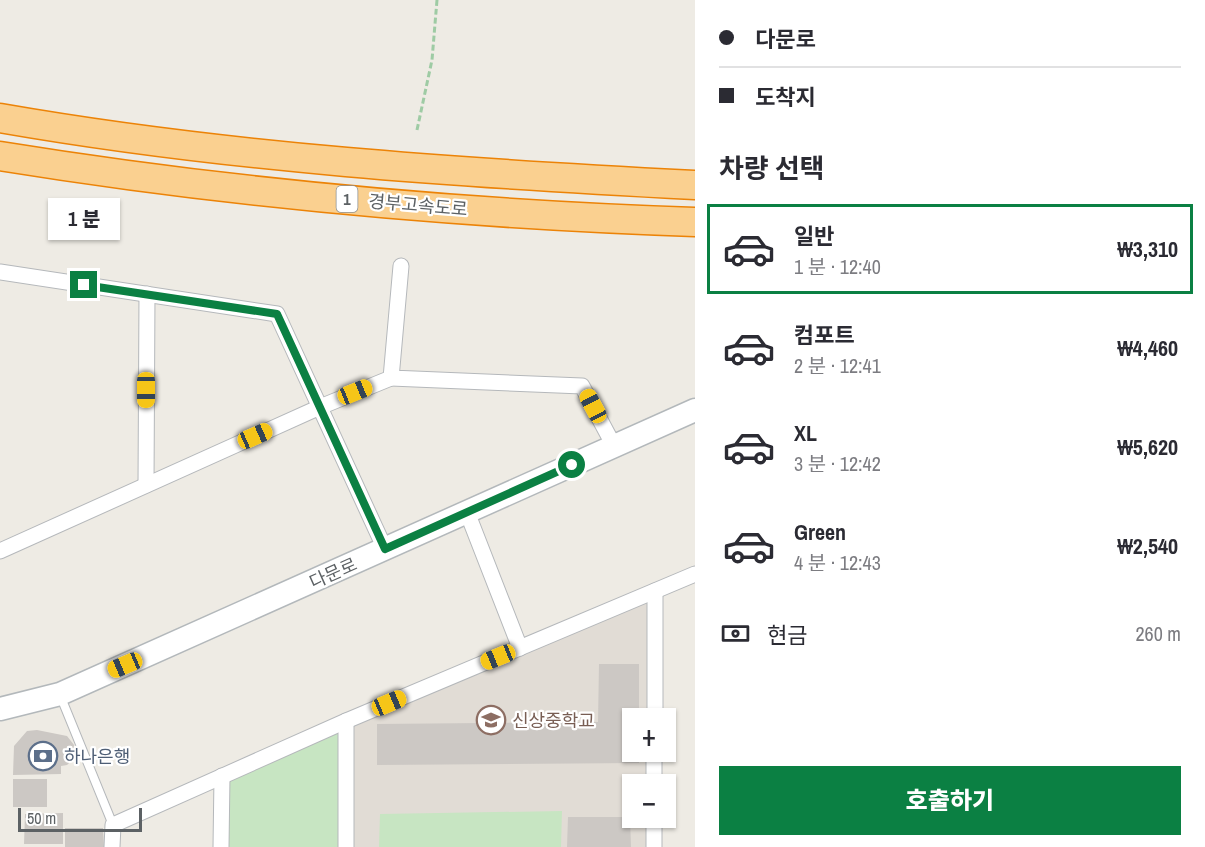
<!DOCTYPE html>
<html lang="ko">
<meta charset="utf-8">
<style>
body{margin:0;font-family:"Archivo Narrow","Noto Sans KR",sans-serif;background:#f2f2f3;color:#2b2b33;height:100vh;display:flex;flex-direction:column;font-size:22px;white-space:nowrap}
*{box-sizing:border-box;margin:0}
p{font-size:20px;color:#7c7c81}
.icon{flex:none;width:33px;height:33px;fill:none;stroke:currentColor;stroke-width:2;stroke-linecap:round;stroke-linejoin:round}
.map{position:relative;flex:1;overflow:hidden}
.sheet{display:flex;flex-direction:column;background:#fff;width:510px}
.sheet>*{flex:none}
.guide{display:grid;align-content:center;height:132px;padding:0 24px;background:#fff}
.tools{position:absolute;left:622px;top:708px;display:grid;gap:12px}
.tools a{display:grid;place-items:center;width:54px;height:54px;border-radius:0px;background:#fff;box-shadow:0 2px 4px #0004;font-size:30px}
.scale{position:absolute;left:18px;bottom:15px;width:124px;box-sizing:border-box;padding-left:6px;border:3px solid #5c6164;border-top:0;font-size:16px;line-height:21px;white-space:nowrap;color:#5c6164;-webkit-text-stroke:4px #fff;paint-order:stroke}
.end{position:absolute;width:27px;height:27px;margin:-14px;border:8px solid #0b8043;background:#fff;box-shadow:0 0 0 3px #fff}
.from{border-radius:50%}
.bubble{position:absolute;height:42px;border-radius:0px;background:#fff;box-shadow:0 2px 4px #0004;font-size:20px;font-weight:800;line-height:42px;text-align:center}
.car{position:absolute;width:18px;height:36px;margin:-18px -9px;border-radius:8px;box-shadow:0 0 4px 2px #0007;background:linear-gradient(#f5c518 24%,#345 0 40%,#f5c518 0 76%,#345 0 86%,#f5c518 0)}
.guide b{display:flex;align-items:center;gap:21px;height:57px;font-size:22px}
.guide b+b{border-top:2px solid #e1e1e2}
.guide i{width:15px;height:15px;background:#2b2b33}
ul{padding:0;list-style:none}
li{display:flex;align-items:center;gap:18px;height:90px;margin:0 12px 9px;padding:0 12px;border:3px solid transparent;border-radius:0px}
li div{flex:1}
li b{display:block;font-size:22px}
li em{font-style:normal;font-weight:800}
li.on{border-color:#0b8043}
li>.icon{width:54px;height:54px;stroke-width:1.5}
h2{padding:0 24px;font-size:27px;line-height:72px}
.pay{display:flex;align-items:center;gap:15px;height:66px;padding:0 24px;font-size:22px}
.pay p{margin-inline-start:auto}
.cta{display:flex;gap:12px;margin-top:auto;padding:12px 24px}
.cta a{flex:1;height:69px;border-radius:0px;background:#0b8043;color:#fff;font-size:24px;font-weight:800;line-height:69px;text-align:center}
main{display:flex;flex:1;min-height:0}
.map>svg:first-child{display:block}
.education{fill:#e1dcd5}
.green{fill:#c7e5c2}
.building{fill:#ccc8c4}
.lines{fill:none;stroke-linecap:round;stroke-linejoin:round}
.lane-casing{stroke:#b5b8bb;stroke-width:10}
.street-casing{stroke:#b5b8bb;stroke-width:17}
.secondary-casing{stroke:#b3b8bb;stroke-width:25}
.highway-casing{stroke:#ec8307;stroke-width:31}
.path{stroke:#9ecba4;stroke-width:3;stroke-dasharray:6 3;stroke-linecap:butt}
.lane{stroke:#fff;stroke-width:8}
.street{stroke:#fff;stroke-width:15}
.secondary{stroke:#fff;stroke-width:22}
.highway{stroke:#fad090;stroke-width:28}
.route{stroke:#0b8043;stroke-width:8}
.labels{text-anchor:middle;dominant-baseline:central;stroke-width:4.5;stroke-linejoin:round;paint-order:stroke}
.shield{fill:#fff;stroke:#8d9092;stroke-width:1.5}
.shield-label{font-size:16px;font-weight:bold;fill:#5c6164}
.street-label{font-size:18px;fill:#5c6164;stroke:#fff}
.education-label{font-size:18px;fill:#785e54;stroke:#fff;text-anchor:start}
.service-label{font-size:18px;fill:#4e5e75;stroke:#fff;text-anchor:start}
</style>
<main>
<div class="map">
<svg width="695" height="847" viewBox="0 0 695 847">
<rect width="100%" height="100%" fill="#eeebe4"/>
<polygon class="education" points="655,591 655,718 633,718 633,752 655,752 655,784 633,784 633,818 655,818 655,847 345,847 346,721"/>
<g class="green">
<polygon points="346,721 346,847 221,847 222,776"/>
<polygon points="562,811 561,847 379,847 380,814"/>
</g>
<g class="building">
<polygon points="599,664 639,664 639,718 633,718 633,752 639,752 639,763 377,765 377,724 598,722"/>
<polygon points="37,730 67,736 74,745 72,760 67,765 61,766 61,774 13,775 14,746 27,731"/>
<rect x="13" y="779" width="34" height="28"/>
<polygon points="63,813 63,844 24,844 25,814"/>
<polygon points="568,817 630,817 631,847 567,847"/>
<polygon points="65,828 103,828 104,847 65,847"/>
</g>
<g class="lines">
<g class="lane-casing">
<polyline id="lane" points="60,695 113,825"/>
</g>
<g class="street-casing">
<g id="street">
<polyline points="401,266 391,378 582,386 614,446"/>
<polyline points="0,272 277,314 385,549"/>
<polyline points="146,485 147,294"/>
<polyline points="467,512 520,648"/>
<polyline points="0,551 320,407 391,378"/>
<polyline points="655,718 655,591"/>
<polyline points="654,784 654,752"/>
<polyline points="654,818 654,847"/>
<polyline points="112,847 113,825 346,721 695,574"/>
<polyline points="221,847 222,776"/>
<polyline points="346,847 346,721"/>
</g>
</g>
<g class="secondary-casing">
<polyline id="secondary" points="0,709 60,694 695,410"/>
</g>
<g class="highway-casing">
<g id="highway">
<path d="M0,118c229,40 463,55 695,67"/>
<path d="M0,156c229,37 463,58 695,66"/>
</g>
</g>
<polyline class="path" points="417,130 432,60 437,0"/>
<use href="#lane" class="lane"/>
<use href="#street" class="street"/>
<use href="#secondary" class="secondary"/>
<use href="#highway" class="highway"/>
</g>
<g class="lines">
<polyline class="route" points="84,285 277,314 385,549 572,465"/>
</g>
<defs>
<g id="school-ring" transform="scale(1.5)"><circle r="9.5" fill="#fff" stroke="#8d6e63" stroke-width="1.5"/><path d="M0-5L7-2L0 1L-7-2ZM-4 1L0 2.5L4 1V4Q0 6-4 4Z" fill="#8d6e63"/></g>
<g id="bank-ring" transform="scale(1.5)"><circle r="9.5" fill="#fff" stroke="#5c6f8a" stroke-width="1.5"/><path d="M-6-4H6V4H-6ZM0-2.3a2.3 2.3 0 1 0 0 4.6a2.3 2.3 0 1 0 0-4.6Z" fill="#5c6f8a"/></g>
</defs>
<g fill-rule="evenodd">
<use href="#school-ring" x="491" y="720"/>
<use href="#bank-ring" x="43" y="756"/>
</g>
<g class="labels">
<rect class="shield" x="336.5" y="186" width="21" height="26" rx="4.5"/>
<g class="shield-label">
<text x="347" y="199">1</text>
</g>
<g class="street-label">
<text transform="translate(418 205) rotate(5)">경부고속도로</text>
<text transform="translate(333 573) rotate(-24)">다문로</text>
</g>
<g class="education-label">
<text x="512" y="720">신상중학교</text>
</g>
<g class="service-label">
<text x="64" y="756">하나은행</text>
</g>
</g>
</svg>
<div class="tools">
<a>+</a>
<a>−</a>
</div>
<div class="scale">50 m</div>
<i class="end from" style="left:572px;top:465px"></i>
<i class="end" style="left:84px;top:285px"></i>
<div class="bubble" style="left:48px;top:198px;width:72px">1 분</div>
<i class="car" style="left:146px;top:390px;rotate:180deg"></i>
<i class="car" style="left:355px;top:392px;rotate:68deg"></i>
<i class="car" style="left:593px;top:406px;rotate:332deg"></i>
<i class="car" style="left:255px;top:436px;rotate:66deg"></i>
<i class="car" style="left:498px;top:657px;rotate:248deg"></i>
<i class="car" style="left:125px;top:665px;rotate:247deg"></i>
<i class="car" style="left:389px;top:703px;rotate:67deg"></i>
</div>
<section class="sheet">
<div class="guide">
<b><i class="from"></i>다문로</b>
<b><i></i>도착지</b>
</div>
<h2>차량 선택</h2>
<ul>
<li class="on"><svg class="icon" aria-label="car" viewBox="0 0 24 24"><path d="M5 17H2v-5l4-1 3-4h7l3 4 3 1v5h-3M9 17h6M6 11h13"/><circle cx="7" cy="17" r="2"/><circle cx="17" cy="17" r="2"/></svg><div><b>일반</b><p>1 분 · 12:40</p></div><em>₩3,310</em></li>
<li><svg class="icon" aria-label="car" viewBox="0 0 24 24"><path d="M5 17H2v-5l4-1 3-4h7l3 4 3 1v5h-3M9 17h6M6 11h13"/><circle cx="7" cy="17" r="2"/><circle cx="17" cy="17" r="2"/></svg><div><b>컴포트</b><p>2 분 · 12:41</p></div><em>₩4,460</em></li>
<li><svg class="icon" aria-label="car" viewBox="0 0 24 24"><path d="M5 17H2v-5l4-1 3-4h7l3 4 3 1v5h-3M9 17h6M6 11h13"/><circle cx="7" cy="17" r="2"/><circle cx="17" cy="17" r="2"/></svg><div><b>XL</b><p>3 분 · 12:42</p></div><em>₩5,620</em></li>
<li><svg class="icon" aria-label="car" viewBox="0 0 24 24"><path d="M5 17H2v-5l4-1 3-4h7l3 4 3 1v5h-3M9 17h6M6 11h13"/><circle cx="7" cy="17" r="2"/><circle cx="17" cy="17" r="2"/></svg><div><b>Green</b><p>4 분 · 12:43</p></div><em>₩2,540</em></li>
</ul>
<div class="pay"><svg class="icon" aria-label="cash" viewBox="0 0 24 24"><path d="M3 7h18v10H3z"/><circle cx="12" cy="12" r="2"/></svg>현금<p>260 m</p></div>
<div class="cta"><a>호출하기</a></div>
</section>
</main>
